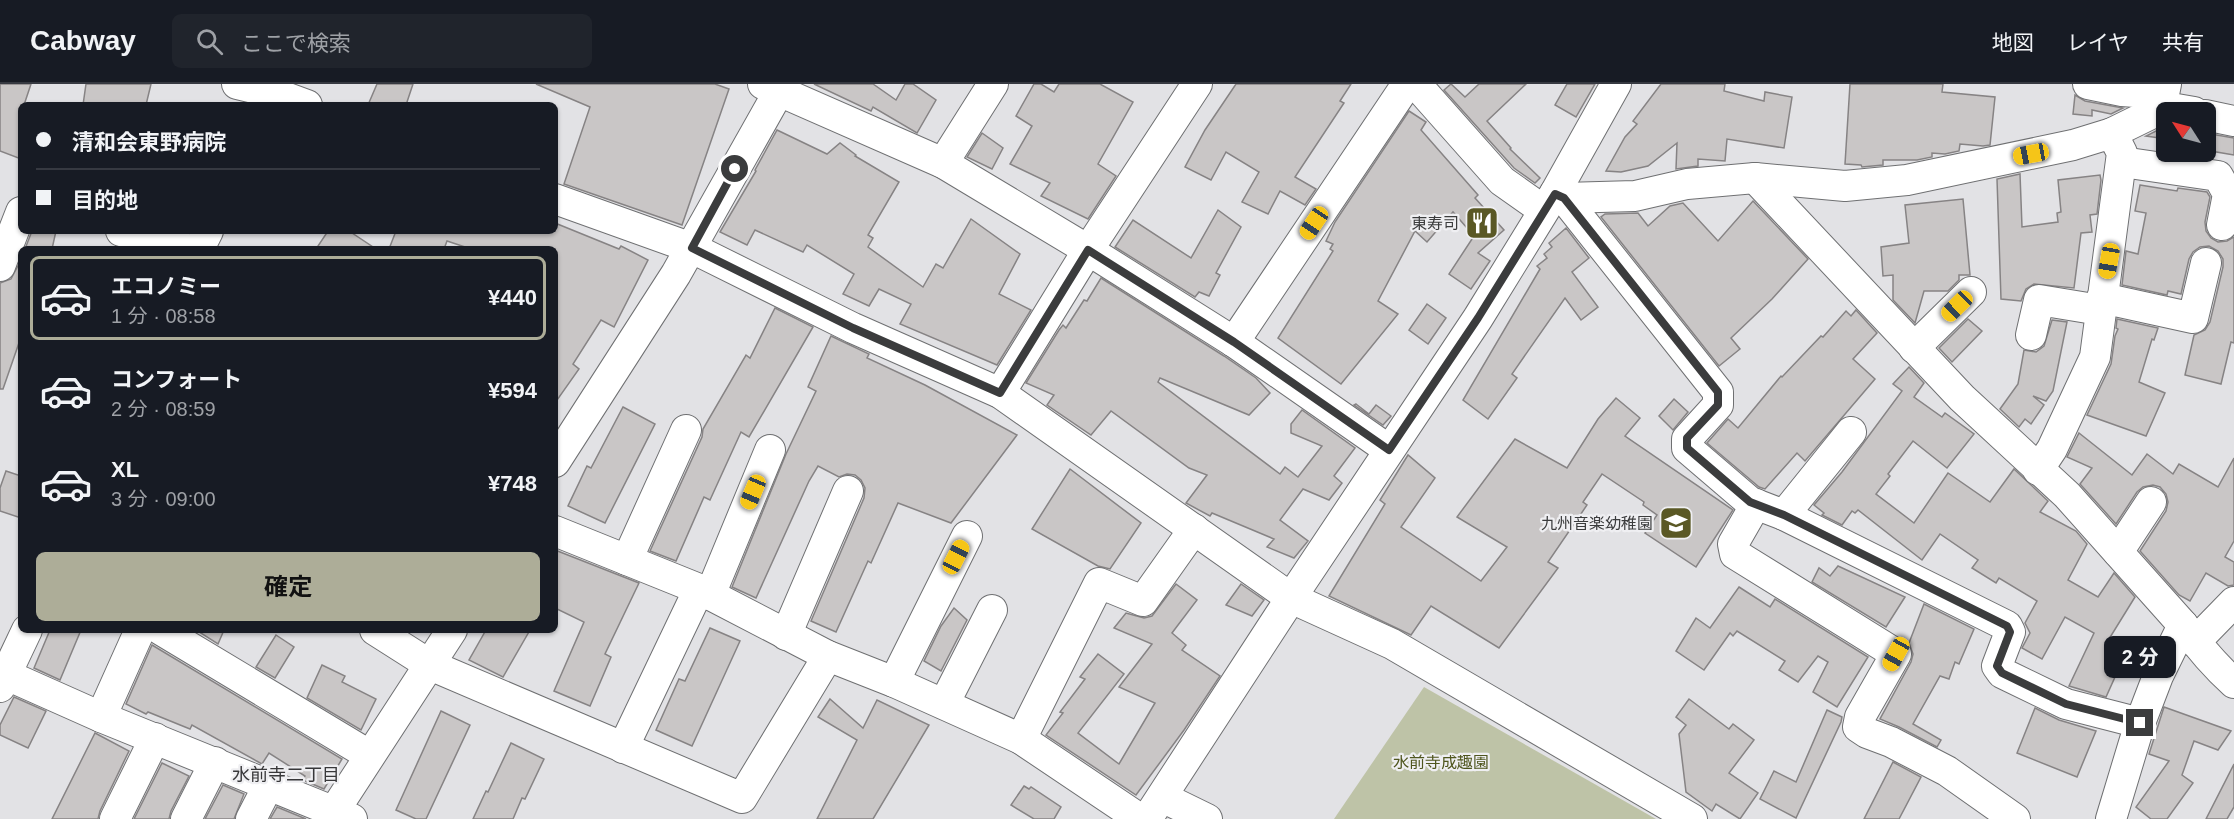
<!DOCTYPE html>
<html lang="ja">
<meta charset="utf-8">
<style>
body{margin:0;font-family:Arial,"Noto Sans JP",sans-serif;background:#20242c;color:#f1f3f6;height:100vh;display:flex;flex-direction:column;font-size:22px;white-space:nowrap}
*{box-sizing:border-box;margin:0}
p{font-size:20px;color:#9ea1a6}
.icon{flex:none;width:33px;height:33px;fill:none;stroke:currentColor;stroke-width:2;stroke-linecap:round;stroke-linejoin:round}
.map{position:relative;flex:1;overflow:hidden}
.panel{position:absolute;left:18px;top:162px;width:540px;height:387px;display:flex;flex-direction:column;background:#171b24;border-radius:9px;box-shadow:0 2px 4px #0004}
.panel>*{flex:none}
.banner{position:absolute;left:18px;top:18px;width:540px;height:132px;border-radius:9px;box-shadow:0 2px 4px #0004;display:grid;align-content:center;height:132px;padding:0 18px;background:#171b24}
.needle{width:39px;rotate:306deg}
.fabs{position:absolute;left:2156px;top:18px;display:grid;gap:12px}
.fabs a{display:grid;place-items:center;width:60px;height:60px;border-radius:9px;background:#171b24;box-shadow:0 2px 4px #0004;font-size:30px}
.end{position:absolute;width:27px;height:27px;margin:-14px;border:8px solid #3b3c3d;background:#fff;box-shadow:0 0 0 3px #fff}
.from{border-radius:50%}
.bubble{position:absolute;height:42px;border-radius:9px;background:#171b24;box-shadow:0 2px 4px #0004;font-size:20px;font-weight:700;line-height:42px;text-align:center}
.car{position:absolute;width:18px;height:36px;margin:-18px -9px;border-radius:8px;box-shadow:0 0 4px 2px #0007;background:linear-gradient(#f5c518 24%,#345 0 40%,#f5c518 0 76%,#345 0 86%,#f5c518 0)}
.banner b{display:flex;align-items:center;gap:21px;height:57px;font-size:22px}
.banner b+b{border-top:2px solid #363941}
.banner i{width:15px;height:15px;background:#f1f3f6}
ul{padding:10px 0 0;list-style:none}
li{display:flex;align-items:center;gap:18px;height:84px;margin:0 12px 9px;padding:0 6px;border:3px solid transparent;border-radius:9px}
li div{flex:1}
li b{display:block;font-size:22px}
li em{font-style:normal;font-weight:700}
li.active{border-color:#adad98}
li>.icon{width:54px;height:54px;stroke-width:1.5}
.action{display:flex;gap:12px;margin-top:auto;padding:12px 18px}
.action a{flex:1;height:69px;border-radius:9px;background:#adad98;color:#111;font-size:24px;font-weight:700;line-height:69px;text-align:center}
header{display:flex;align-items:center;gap:36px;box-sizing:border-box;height:84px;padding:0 30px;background:#171b24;border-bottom:2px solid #363941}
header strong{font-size:28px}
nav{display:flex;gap:33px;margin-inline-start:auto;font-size:21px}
.search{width:420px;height:54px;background:#20242c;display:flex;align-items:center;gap:15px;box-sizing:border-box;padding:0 21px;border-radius:9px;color:#9ea1a6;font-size:22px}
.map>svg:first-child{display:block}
.green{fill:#bec3a7}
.building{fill:#c9c6c6;stroke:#868384;stroke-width:1.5}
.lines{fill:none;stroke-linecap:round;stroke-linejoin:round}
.minor-casing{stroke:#6f7072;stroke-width:32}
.minor{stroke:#fff;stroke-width:30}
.route{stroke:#3b3c3d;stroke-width:8}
.labels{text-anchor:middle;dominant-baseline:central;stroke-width:4.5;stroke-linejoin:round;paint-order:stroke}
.poi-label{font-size:16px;fill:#3b3c3d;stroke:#efeff2;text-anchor:end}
.park-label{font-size:16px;fill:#4f561e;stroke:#efeff2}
.neighbourhood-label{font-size:18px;fill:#38383a;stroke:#efeff2}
</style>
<header>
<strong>Cabway</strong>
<div class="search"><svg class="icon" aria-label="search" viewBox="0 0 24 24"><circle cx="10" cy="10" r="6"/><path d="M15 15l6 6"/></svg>ここで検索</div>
<nav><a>地図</a><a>レイヤ</a><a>共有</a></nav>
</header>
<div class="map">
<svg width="2234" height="735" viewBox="0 0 2234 735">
<rect width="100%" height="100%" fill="#e2e2e5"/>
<polygon class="green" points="1424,603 1656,735 1334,735"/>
<g class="building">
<polygon points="0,0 31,0 24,21 21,21 21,75 0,67"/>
<polygon points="86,0 151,0 146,21 83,21"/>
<polygon points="377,0 413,0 406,21 368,21"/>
<polygon points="536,0 715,0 729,5 682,141 564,100 590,23"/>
<polygon points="814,0 873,0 896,16 905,0 913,0 936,16 917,49 873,23 871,27"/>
<polygon points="1034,0 1041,0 1054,8 1059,0 1100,0 1133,18 1098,80 1116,92 1088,135 1041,112 1050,99 1010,80 1032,42 1016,32"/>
<polygon points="1236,0 1351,0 1340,17 1344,19 1295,93 1316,105 1305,121 1280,107 1268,130 1242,118 1259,88 1226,68 1211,96 1185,83 1205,46"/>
<polygon points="1451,0 1465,13 1479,0 1526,0 1487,37 1511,64 1510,65 1540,94 1535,99 1514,84 1444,6"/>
<polygon points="1567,0 1595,0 1576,33 1555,21"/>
<polygon points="1661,0 1725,0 1724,7 1764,17 1765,8 1792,13 1784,64 1727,55 1725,77 1698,75 1698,82 1676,85 1677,59 1648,82 1621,88 1606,87 1625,53 1637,40 1633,37"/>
<polygon points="1850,0 1943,0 1942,8 1995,13 1990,61 1983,62 1960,60 1959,67 1945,70 1932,69 1932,73 1917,76 1883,76 1883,81 1862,83 1861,81 1845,80"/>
<polygon points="2075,11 2085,17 2123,24 2111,30 2092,26 2092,32 2073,30"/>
<polygon points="1409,27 1426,38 1421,46 1478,111 1475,114 1504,146 1478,169 1490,177 1471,205 1449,190 1474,152 1453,128 1427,158 1415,147 1378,217 1398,230 1341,300 1278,254 1333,167 1330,165 1333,160 1326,157 1335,138"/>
<polygon points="2166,42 2166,55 2146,52"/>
<polygon points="777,46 827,70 840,59 856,71 855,72 899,98 868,151 873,154 868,163 923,203 936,180 943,184 971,135 1020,170 999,210 1031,226 997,281 900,240 911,220 879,205 869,222 843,210 854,190 807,161 803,168 755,146 747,161 720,148 756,87 755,86"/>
<polygon points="982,49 1003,64 992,85 967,73"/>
<polygon points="2205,49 2234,54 2234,71 2205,66"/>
<polygon points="2020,90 2022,143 2058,138 2057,129 2061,128 2058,96 2100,91 2101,96 2097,130 2090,131 2092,148 2081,149 2074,204 2034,200 2026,205 2021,217 2001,215 1997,95"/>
<polygon points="2140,101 2177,107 2178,104 2207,108 2210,113 2205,138 2206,147 2211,154 2218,158 2227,157 2234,153 2234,259 2231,258 2221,300 2185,291 2194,251 2205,246 2210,238 2223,183 2223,175 2218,167 2209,162 2200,163 2193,168 2189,175 2181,210 2168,207 2167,211 2122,201 2126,167 2138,170 2146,129 2135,127"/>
<polygon points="1963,115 1970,191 1959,191 1959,196 1948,207 1924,207 1915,239 1893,216 1893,191 1883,192 1881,163 1909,159 1905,121"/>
<polygon points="1753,117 1808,175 1772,215 1731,254 1740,265 1719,282 1601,133 1605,130 1638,129 1648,142 1670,122 1683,119 1718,157"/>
<polygon points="1218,126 1241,143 1216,189 1220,191 1209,212 1199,208 1195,213 1115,163 1133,136 1191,174"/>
<polygon points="555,139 619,165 621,162 648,176 614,243 601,236 573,280 579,285 555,319 555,165 471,165 447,157 444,165 389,165 396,147 555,147"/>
<polygon points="1566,144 1589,174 1572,188 1598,223 1581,236 1565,214 1512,290 1517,294 1488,335 1463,316 1540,185 1537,182 1547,174 1544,170 1552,163 1549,159"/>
<polygon points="32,147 56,147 52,165 25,165"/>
<polygon points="328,147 349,147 376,165 316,165"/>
<polygon points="21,176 21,253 3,305 0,305 0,199 11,195"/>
<polygon points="1101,194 1224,272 1256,294 1270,309 1249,331 1160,294 1158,298 1280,390 1285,383 1298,393 1322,362 1291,349 1291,340 1302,326 1355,364 1334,392 1342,399 1329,416 1303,405 1280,436 1308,457 1294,474 1267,463 1274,455 1212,429 1210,432 1186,419 1207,391 1189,384 1111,327 1091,351 1047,321 1054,311 1026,299 1059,246 1063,241 1066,244 1084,216 1087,217"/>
<polygon points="1427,220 1446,234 1428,260 1409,246"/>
<polygon points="775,224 813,243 749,353 741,348 710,416 704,413 676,477 650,467 702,353 703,345 746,271 750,274"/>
<polygon points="1856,226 1877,249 1853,275 1875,295 1805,377 1797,369 1765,405 1759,403 1707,359 1728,335 1738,344 1781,292 1782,293 1821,252 1823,253 1846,227 1851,232"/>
<polygon points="1968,235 1982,247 1952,278 1939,264"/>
<polygon points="2117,235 2158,244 2154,256 2152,255 2139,298 2165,309 2146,352 2087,331 2111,280 2115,252 2118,245 2116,244"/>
<polygon points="2052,236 2067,238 2053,307 2046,317 2033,312 2044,321 2031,340 2025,335 2019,343 2000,325 2018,300 2024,266 2036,268 2044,262"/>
<polygon points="831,252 869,270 867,274 925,301 1017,351 951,439 898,419 871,479 868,477 836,548 811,537 864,414 865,404 861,396 855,391 847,390 839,393 818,382 809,397 756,514 732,503 786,370 816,307 808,303"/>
<polygon points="1909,283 1924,299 1914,313 1942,333 1945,329 1974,350 1947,384 1913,357 1888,390 1890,392 1876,410 1914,439 1948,389 1990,418 2014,385 2048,417 2040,428 2076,447 2087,460 2068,496 2098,513 2114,489 2135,513 2109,555 2128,564 2106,613 2069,602 2094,549 2065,533 2042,575 2022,564 2030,549 2025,539 2037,517 1999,494 1996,499 1972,484 1978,476 1940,450 1922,476 1858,426 1855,429 1852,427 1842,441 1822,431 1824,429 1814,421 1842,388 1902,307 1893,300"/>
<polygon points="1616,314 1640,334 1625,352 1733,426 1696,483 1645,449 1657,431 1643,421 1644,418 1602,390 1583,418 1587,421 1548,478 1558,484 1499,564 1431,522 1411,551 1329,512 1385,420 1380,416 1408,371 1435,394 1401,443 1481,497 1507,463 1457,433 1515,355 1567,384 1598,335"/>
<polygon points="1674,315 1688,328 1673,346 1659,332"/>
<polygon points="1356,320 1369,330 1376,321 1391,332 1383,341 1354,321"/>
<polygon points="623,323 655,340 605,439 568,422 587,382 591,384"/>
<polygon points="2079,349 2132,391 2147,370 2173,390 2179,380 2218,403 2234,374 2234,457 2225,473 2234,478 2234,501 2228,502 2206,489 2190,517 2179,511 2140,467 2166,427 2168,418 2166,410 2160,403 2153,401 2143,403 2137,408 2116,440 2080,400 2092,384 2067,373"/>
<polygon points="1070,385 1141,439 1110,485 1098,482 1032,445"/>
<polygon points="6,387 21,392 21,434 0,427 0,404"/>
<polygon points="555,466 639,499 605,570 611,573 590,622 554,607 584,538 555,524"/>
<polygon points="1838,482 1905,513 1886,543 1812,498 1819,484 1830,492"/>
<polygon points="1176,500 1197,516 1172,549 1186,561 1182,566 1220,592 1184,646 1136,711 1046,651 1063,629 1060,628 1085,595 1080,593 1098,570 1124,590 1078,649 1119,680 1155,619 1119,603 1152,560 1114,544 1126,529 1144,534 1152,532"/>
<polygon points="1241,500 1264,516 1252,532 1226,521"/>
<polygon points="1739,503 1770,523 1775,515 1868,573 1837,623 1813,608 1828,578 1818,572 1798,598 1779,586 1785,577 1737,547 1733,552 1730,549 1704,586 1676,567 1696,534 1710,544"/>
<polygon points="1924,520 1974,545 1959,580 1955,578 1949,595 1940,592 1913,640 1941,656 1937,663 1899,643 1880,635 1911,578 1913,570 1909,559"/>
<polygon points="954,524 967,536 941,587 924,577 941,542"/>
<polygon points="710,544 740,557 692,662 656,646 679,595 685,597"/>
<polygon points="50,546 81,546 60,596 34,584"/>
<polygon points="196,546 224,546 218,560"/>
<polygon points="486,546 530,546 503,593 469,576"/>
<polygon points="276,551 294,563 275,594 256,583"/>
<polygon points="152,561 342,675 324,705 303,696 305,692 269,669 262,680 192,641 190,645 148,628 146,630 126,620"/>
<polygon points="322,581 345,592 342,598 376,615 361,646 307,614"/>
<polygon points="14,613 46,627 28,664 0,651 0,641"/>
<polygon points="830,615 863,644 877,616 929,641 873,735 817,735 857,656 818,633"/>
<polygon points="1689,615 1729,645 1733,640 1754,656 1729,689 1758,709 1740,735 1716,720 1712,727 1686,708 1679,650 1686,641 1676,633"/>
<polygon points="2164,623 2231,647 2218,666 2194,657 2182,691 2193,699 2167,735 2151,735 2136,723 2169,677 2149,670"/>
<polygon points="2035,624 2059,636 2096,647 2077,693 2017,669"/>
<polygon points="1827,626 1842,633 1841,638 1796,734 1760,715 1774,687 1796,698"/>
<polygon points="441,627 470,641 426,735 416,735 396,726"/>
<polygon points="95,649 129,667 100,727 98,735 52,735"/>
<polygon points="511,659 544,675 525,715 522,714 513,735 473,735 486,707 488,708"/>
<polygon points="1893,678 1921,693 1899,735 1864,735"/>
<polygon points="162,679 189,692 171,727 169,735 134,735"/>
<polygon points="2234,680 2234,723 2227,735 2206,735"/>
<polygon points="223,701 244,710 234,735 205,735"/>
<polygon points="1024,702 1029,705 1031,703 1061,723 1054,735 1034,735 1011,721"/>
<polygon points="277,723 306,735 270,735"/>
</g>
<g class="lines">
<g class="minor-casing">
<g id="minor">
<polyline points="237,0 274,9 307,21"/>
<polyline points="763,0 943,79 1088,166 1234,258 1389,366"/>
<polyline points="1416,0 1502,97 1543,126"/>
<polyline points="2088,0 2122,7 2164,10 2166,0"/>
<polyline points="2205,31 2234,37"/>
<polyline points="2112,49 2165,23 2194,28"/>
<polyline points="2122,78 2218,92 2228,110 2222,141"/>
<polyline points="943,79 993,0"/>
<path d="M1755,94l207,220 105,97 116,130c15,21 32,41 51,58"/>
<polyline points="1555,109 1564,114 1718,308 1718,321 1687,355 1687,364 1750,418 1784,431 2007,542 2010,548 1997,582 2002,589 2066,620 2140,639"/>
<polyline points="1564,114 1635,112 1687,100 1755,94 1845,102 1907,96 2073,61 2112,49 2122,69 2095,273 2052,365 2038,386"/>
<polyline points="555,115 692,164 853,244 1000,309 1291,514 1392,560 1692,735"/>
<polyline points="121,147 187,165"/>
<polyline points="199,165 208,147"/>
<polyline points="0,182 21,128"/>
<polyline points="2102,214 2193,234 2206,179"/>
<polyline points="2031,251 2039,216 2100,226"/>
<polyline points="1234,258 1407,0"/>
<polyline points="1914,264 1971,208"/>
<polyline points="1000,309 1088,166 1197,0"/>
<polyline points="555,378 676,190 783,0"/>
<polyline points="1756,420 1733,460 1735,470 1896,570 1860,633 1858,643 1867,649 1891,658 1947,687 2015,735"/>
<polyline points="1784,431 1851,348"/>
<polyline points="555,447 699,505 828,572 894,598 1021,655 1140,735"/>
<polyline points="2118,468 2151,418"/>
<polyline points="627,476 686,346"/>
<polyline points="710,511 770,366"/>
<polyline points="161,546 369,671"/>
<polyline points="375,546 430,581 742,714 828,572"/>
<polyline points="786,551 848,407"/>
<polyline points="2195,558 2234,518"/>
<polyline points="0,588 101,633 352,735"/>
<polyline points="894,598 967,452"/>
<polyline points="0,603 27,546"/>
<polyline points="944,620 992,526"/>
<polyline points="101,633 140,546"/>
<polyline points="1021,655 1099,499 1143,517 1194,445"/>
<polyline points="623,664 699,505"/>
<polyline points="1162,713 1207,735"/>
<polyline points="115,735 155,654"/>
<polyline points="186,735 215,678"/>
<polyline points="251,735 269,700"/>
<polyline points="329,735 452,546"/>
<polyline points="1147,735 1291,514 1478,234 1555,109 1616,0"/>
<polyline points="2111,735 2140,639 2158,592 2183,541"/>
</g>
</g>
<use href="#minor" class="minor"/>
</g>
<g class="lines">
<polyline class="route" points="735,85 692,164 853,244 1000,309 1088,166 1234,258 1389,366 1478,234 1555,110 1564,114 1718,308 1718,321 1687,354 1687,364 1750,418 1784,431 2007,542 2010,548 1997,582 2002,589 2066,620 2140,639"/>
</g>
<defs>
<g id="restaurant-square" transform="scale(1.725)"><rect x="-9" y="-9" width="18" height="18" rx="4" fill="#5a5825" stroke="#efeff2"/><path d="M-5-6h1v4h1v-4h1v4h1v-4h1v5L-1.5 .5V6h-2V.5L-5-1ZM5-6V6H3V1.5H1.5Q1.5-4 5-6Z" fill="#fff"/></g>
<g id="school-square" transform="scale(1.725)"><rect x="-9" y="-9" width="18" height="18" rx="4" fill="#5a5825" stroke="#efeff2"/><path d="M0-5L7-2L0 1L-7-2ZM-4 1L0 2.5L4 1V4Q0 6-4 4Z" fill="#fff"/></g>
</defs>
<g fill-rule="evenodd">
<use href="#restaurant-square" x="1482" y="139"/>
<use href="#school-square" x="1676" y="439"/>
</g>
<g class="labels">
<g class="poi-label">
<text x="1459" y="139">東寿司</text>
<text x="1653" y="439">九州音楽幼稚園</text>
</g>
<g class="park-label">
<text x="1441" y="678">水前寺成趣園</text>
</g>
<g class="neighbourhood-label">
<text x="286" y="691">水前寺二丁目</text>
</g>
</g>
</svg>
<div class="fabs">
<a><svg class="needle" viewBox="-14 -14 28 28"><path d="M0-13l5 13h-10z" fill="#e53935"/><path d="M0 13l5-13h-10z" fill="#9ea1a6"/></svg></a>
</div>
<i class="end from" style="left:735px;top:85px"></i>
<i class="end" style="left:2140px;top:639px"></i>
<div class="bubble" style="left:2104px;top:552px;width:72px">2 分</div>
<i class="car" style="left:2031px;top:70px;rotate:259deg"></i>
<i class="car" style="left:1314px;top:139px;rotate:214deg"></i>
<i class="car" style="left:2109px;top:177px;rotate:190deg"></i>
<i class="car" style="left:1957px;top:222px;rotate:226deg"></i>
<i class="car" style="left:753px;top:408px;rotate:203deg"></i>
<i class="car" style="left:956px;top:473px;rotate:27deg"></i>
<i class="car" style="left:1896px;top:570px;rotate:209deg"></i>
<div class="banner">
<b><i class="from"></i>清和会東野病院</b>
<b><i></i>目的地</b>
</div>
<section class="panel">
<ul>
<li class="active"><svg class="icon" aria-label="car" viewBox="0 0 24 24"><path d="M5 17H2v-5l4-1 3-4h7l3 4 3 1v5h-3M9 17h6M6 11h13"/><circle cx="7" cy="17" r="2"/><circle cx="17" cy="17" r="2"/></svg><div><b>エコノミー</b><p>1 分 · 08:58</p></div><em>¥440</em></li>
<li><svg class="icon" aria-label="car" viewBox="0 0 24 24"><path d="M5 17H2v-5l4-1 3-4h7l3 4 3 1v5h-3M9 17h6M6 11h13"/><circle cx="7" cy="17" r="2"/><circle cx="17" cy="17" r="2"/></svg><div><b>コンフォート</b><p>2 分 · 08:59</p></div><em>¥594</em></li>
<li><svg class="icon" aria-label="car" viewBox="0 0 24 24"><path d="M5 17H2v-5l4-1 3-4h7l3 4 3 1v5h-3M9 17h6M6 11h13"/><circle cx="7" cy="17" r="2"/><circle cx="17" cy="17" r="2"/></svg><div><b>XL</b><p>3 分 · 09:00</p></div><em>¥748</em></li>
</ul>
<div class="action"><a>確定</a></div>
</section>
</div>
